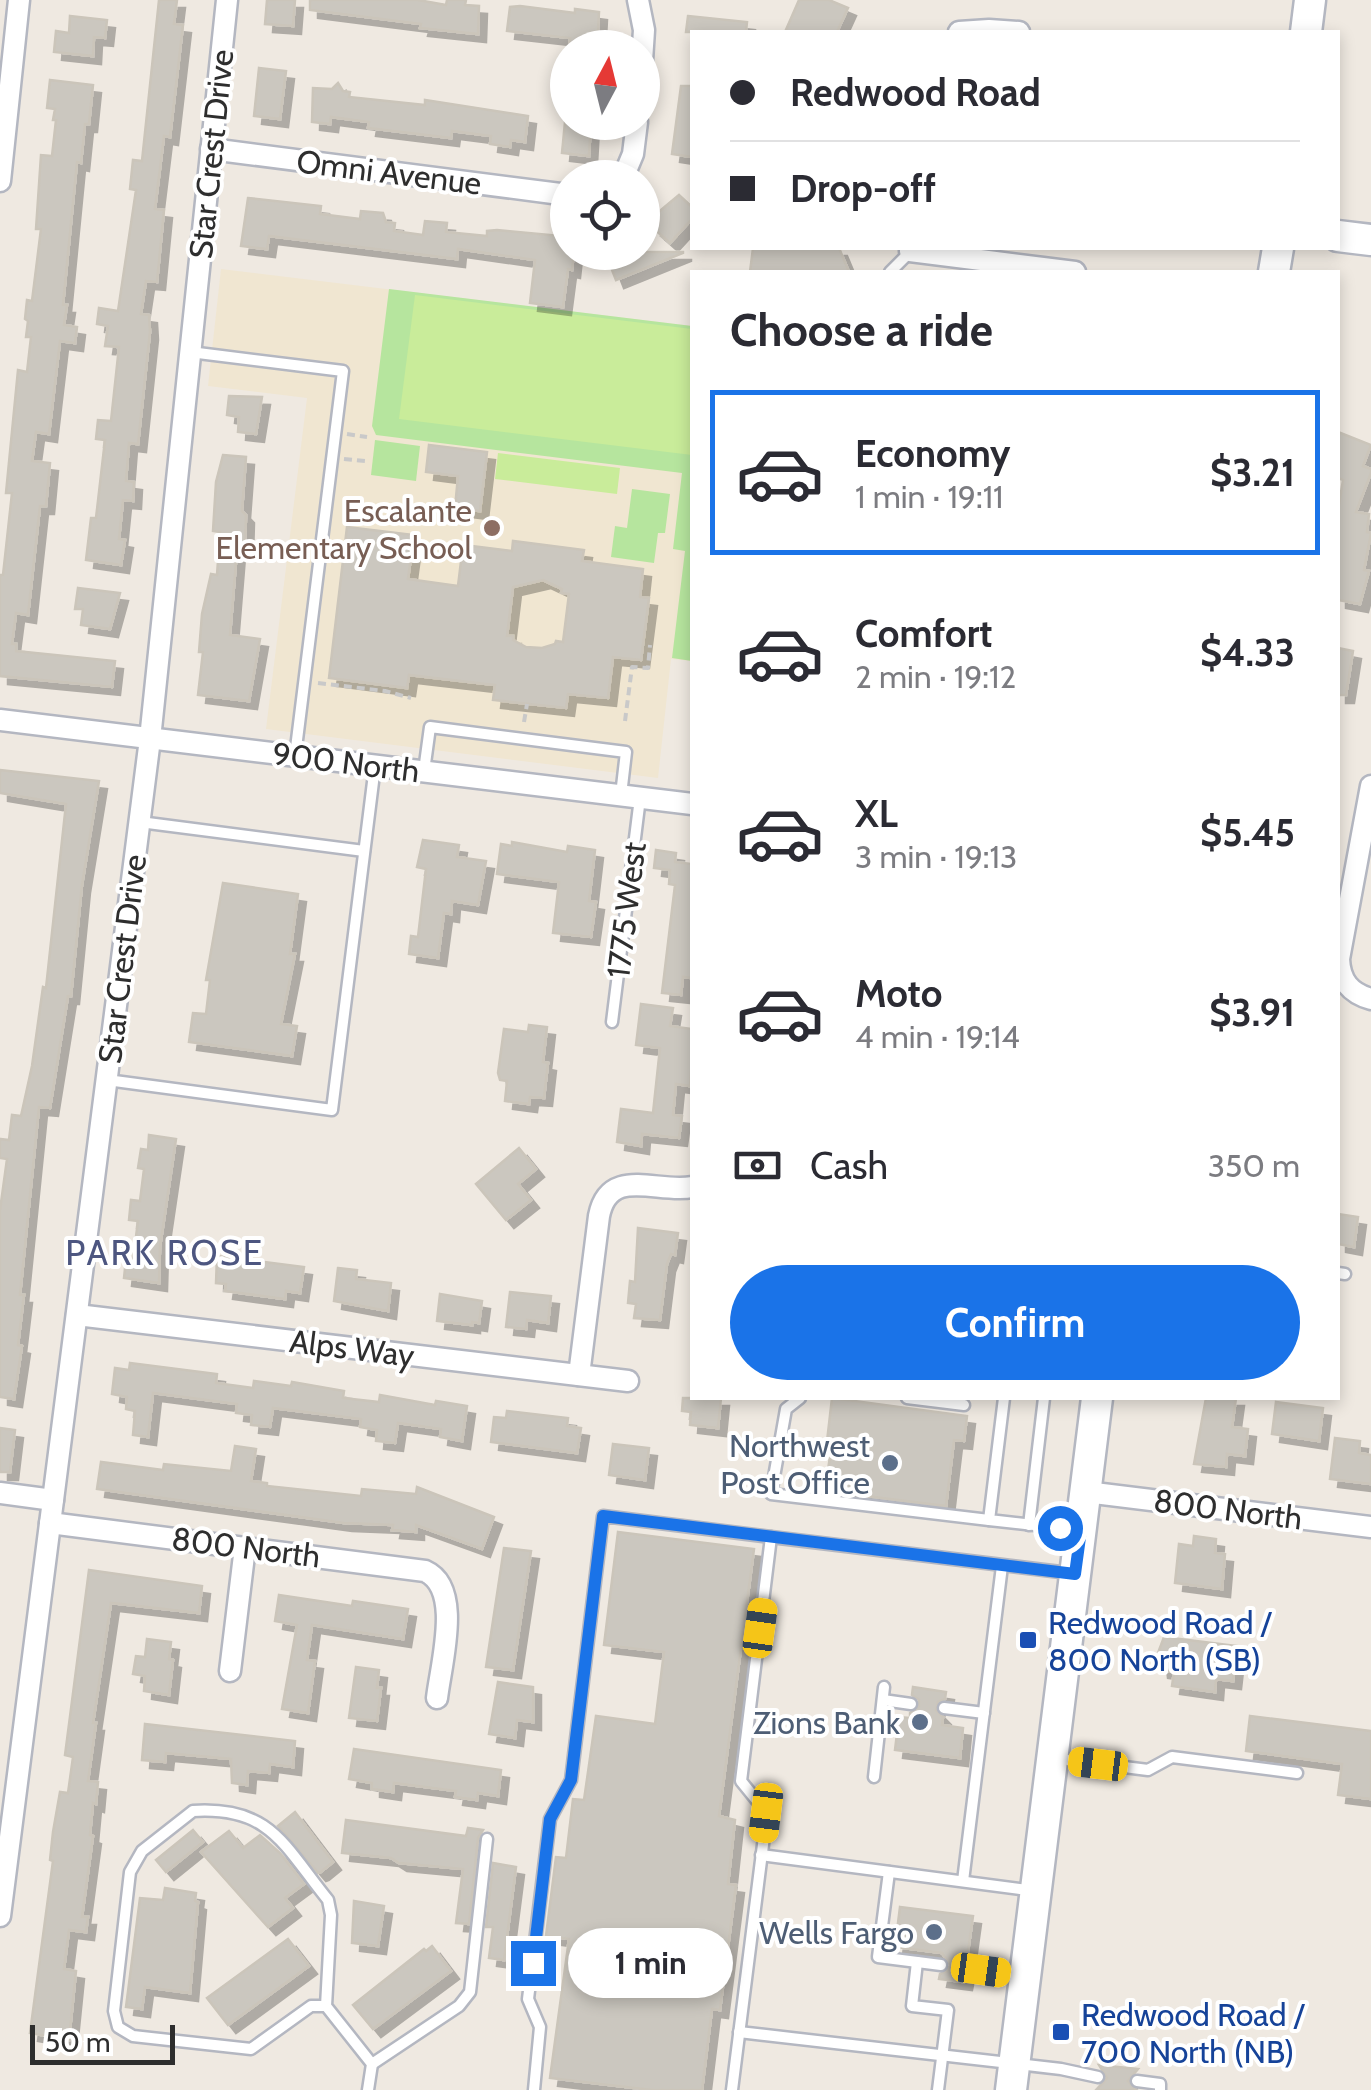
<!DOCTYPE html>
<meta charset="utf-8">
<style>
body{margin:0;font-family:Cabin,sans-serif;background:#f7f7f7;color:#2b2b33;height:100vh;display:flex;flex-direction:column;font-size:38px;white-space:nowrap}
*{box-sizing:border-box;margin:0}
p{font-size:32px;color:#7c7c81}
.icon{flex:none;width:55px;height:55px;fill:none;stroke:currentColor;stroke-width:2;stroke-linecap:round;stroke-linejoin:round}
.map{position:relative;flex:1;overflow:hidden}
.panel{position:absolute;left:690px;top:270px;width:650px;height:1130px;display:flex;flex-direction:column;background:#fff;border-radius:0px;box-shadow:0 5px 15px #0003}
.panel>*{flex:none}
.top-card{position:absolute;left:690px;top:30px;width:650px;height:220px;border-radius:0px;box-shadow:0 5px 15px #0003;display:grid;align-content:center;height:220px;padding:0 40px;background:#fff}
.needle{width:65px;rotate:7deg}
.tools{position:absolute;left:550px;top:30px;display:grid;gap:20px}
.tools a{display:grid;place-items:center;width:110px;height:110px;border-radius:50%;background:#fff;box-shadow:0 5px 15px #0003;font-size:50px}
.scale{position:absolute;left:30px;bottom:25px;width:145px;box-sizing:border-box;padding-left:10px;border:5px solid #2e2e2e;border-top:0;font-size:28px;line-height:35px;white-space:nowrap;color:#2e2e2e;-webkit-text-stroke:8px #fff;paint-order:stroke}
.end{position:absolute;width:45px;height:45px;margin:-22px;border:12px solid #1a73e8;background:#fff;box-shadow:0 0 0 5px #fff}
.from{border-radius:50%}
.bubble{position:absolute;height:70px;border-radius:35px;background:#fff;box-shadow:0 5px 15px #0003;font-size:32px;font-weight:800;line-height:70px;text-align:center}
.car{position:absolute;width:30px;height:60px;margin:-30px -15px;border-radius:12px;box-shadow:0 0 8px 2px #0007;background:linear-gradient(#f5c518 24%,#345 0 40%,#f5c518 0 76%,#345 0 86%,#f5c518 0)}
.top-card b{display:flex;align-items:center;gap:35px;height:95px;font-size:38px}
.top-card b+b{border-top:2px solid #e1e1e2}
.top-card i{width:25px;height:25px;background:#2b2b33}
ul{padding:0;list-style:none}
li{display:flex;align-items:center;gap:30px;height:165px;margin:0 20px 15px;padding:0 20px;border:5px solid transparent;border-radius:0px}
li div{flex:1}
li b{display:block;font-size:38px}
li em{font-style:normal;font-weight:800}
li.on{border-color:#1a73e8}
li>.icon{width:90px;height:90px;stroke-width:1.5}
h2{padding:0 40px;font-size:45px;line-height:120px}
.pay{display:flex;align-items:center;gap:25px;height:110px;padding:0 40px;font-size:38px}
.pay p{margin-inline-start:auto}
.button{display:flex;gap:20px;margin-top:auto;padding:20px 40px}
.button a{flex:1;height:115px;border-radius:60px;background:#1a73e8;color:#fff;font-size:40px;font-weight:800;line-height:115px;text-align:center}
.map>svg:first-child{display:block}
.education{fill:#f0e6d1}
.green{fill:#b6e59e}
.pitch{fill:#c9ec9a}
.building{fill:#cbc7bf;stroke:#cbc5ba;stroke-width:2.5;fill-rule:evenodd;filter:url(#shadow)}
.lines{fill:none;stroke-linecap:round;stroke-linejoin:round}
.lane-casing{stroke:#b4b7c1;stroke-width:15}
.street-casing{stroke:#b4b7c1;stroke-width:25}
.secondary-casing{stroke:#b4b7c1;stroke-width:35}
.path{stroke:#c9c9c9;stroke-width:4;stroke-dasharray:8 5;stroke-linecap:butt}
.lane{stroke:#fff;stroke-width:10}
.street{stroke:#fff;stroke-width:20}
.secondary{stroke:#fff;stroke-width:30}
.route{stroke:#1a73e8;stroke-width:12}
.education-dot{fill:#8d6e63;stroke:#fff;stroke-width:4}
.service-dot{fill:#5c6f8a;stroke:#fff;stroke-width:4}
.transit-dot{fill:#1a4fb4;stroke:#fff;stroke-width:4}
.labels{text-anchor:middle;dominant-baseline:central;stroke-width:8;stroke-linejoin:round;paint-order:stroke}
.street-label{font-size:32px;fill:#2e2e2e;stroke:#fff}
.education-label{font-size:32px;fill:#785e54;stroke:#fff;text-anchor:end}
.service-label{font-size:32px;fill:#4e5e75;stroke:#fff;text-anchor:end}
.transit-label{font-size:32px;fill:#164399;stroke:#fff;text-anchor:start}
.neighbourhood-label{font-size:35px;letter-spacing:2.5px;fill:#4d5680;stroke:#fff}
</style>
<div class="map">
<svg width="1371" height="2090" viewBox="0 0 1371 2090">
<defs>
<filter id="shadow"><feDropShadow dx="8" dy="8" stdDeviation="0" flood-color="#0004"/></filter>
</defs>
<rect width="100%" height="100%" fill="#efe9e1"/>
<polygon class="education" points="221,269 692,326 692,661 671,659 658,778 266,729 307,398 208,386"/>
<g class="green">
<polygon points="389,289 692,326 692,661 672,658 685,551 673,549 682,473 376,435 372,426"/>
<polygon points="375,440 420,446 416,481 371,475"/>
<polygon points="632,489 670,494 665,533 658,533 654,563 611,557 615,526 627,528"/>
</g>
<g class="pitch">
<polygon points="415,295 692,329 692,455 399,419"/>
<polygon points="498,453 620,468 617,494 495,479"/>
</g>
<g class="building">
<polygon points="159,0 177,0 174,24 183,25 170,137 164,136 155,209 164,210 157,282 146,281 141,314 149,315 150,332 138,444 129,443 126,481 134,482 133,501 123,500 119,539 125,540 121,565 86,560 91,518 96,518 105,440 96,439 98,420 111,421 119,347 105,346 108,326 97,324 99,308 118,311 136,190 130,189 133,160 142,161"/>
<polygon points="267,0 295,0 293,26 265,24"/>
<polygon points="310,0 418,0 446,5 447,0 466,0 465,5 479,6 478,34 420,28 421,24 310,10"/>
<polygon points="799,0 829,0 848,8 837,32 785,32"/>
<polygon points="520,6 575,13 575,9 599,12 597,48 569,48 570,38 507,31 510,7"/>
<polygon points="70,16 107,20 105,38 94,37 93,56 54,52 56,31 69,33"/>
<polygon points="688,16 747,22 746,32 686,32"/>
<polygon points="259,68 286,71 280,119 254,116"/>
<polygon points="50,80 93,85 89,124 85,124 81,163 77,162 63,305 67,305 64,325 77,327 75,343 60,341 49,434 36,432 32,461 50,463 46,506 40,506 28,615 16,613 12,644 16,644 16,651 115,661 112,687 0,676 0,575 3,575 12,493 6,493 18,370 27,372 31,337 26,337 28,321 25,319 27,300 32,301 41,229 36,229 41,155 52,156 56,120 53,120 55,109 47,108"/>
<polygon points="338,83 343,91 350,92 349,97 425,105 425,100 528,116 525,142 511,140 510,147 490,144 491,136 452,131 451,138 368,128 369,122 331,117 330,124 312,122 313,88 332,89"/>
<polygon points="681,86 692,86 692,157 672,154"/>
<polygon points="565,122 591,122 589,156 562,153"/>
<polygon points="679,195 692,207 692,219 670,243 653,228 659,221 656,214"/>
<polygon points="248,198 321,206 320,214 360,219 361,211 383,213 386,222 395,223 394,231 423,235 425,221 447,223 446,232 487,236 487,231 497,230 562,236 561,241 568,242 568,252 574,252 572,270 568,269 563,307 530,303 535,260 458,249 457,259 269,236 267,249 241,246"/>
<polygon points="753,248 839,248 849,272 750,272"/>
<polygon points="605,252 683,252 683,253 616,280"/>
<polygon points="229,396 262,397 256,434 238,432 239,417 227,415"/>
<polygon points="1338,432 1371,445 1363,466 1371,469 1371,473 1356,512 1369,514 1367,532 1371,533 1364,570 1369,571 1360,604 1338,600 1338,511 1343,480 1338,478"/>
<polygon points="429,445 487,452 480,511 455,508 458,476 426,472"/>
<polygon points="223,455 246,457 242,511 246,515 245,550 237,550 230,635 260,639 249,701 198,695 203,652 199,652 202,614 211,574 217,575 220,532 213,531 216,482"/>
<path d="M347,527l67,8 -6,44 50,7 5,-41 49,6 1,-10 71,9 -2,11 61,8 -3,28 9,1 -8,62 -28,-3 -5,41 -40,-4 -2,14 -73,-8 2,-15 -86,-10 -2,13 -78,-10zM543,580l19,9 -1,4 8,1 -6,48 -7,-1 -1,3 -13,4 -16,-1 -13,-7v-4h-6l6,-49z"/>
<polygon points="78,588 120,593 110,629 81,625 83,609 75,609"/>
<polygon points="1338,648 1353,651 1346,695 1338,695"/>
<polygon points="0,770 99,781 82,885 71,996 68,996 50,1108 39,1107 20,1295 24,1295 18,1345 22,1346 14,1399 0,1397 0,1210 7,1159 0,1158 0,1139 9,1140 12,1115 21,1116 32,1066 43,987 46,988 66,804 0,793"/>
<polygon points="423,840 459,845 457,857 486,861 478,905 452,901 451,914 444,913 438,958 409,954 411,936 418,937 426,869 417,867"/>
<polygon points="512,842 567,852 568,846 595,850 589,901 596,902 591,937 553,933 559,882 497,874 501,844 512,846"/>
<polygon points="656,850 676,853 675,862 692,864 692,978 683,977 681,995 662,993 675,885 669,884 670,870 654,868"/>
<polygon points="223,883 298,894 290,954 295,954 281,1024 297,1026 292,1056 189,1042 193,1013 206,1014 210,980 206,980"/>
<polygon points="641,1004 673,1008 670,1026 692,1029 692,1060 690,1086 676,1084 673,1115 682,1116 679,1138 642,1134 641,1146 617,1142 621,1109 653,1113 660,1048 636,1045"/>
<polygon points="529,1025 547,1027 543,1062 548,1063 544,1098 530,1097 529,1104 505,1101 507,1081 500,1080 498,1073 504,1029 528,1032"/>
<polygon points="149,1135 176,1139 160,1247 159,1283 124,1278 126,1259 133,1260 138,1221 129,1220 131,1200 140,1201 144,1169 138,1168 141,1149 148,1150"/>
<polygon points="519,1148 536,1169 518,1184 531,1200 506,1220 476,1184"/>
<polygon points="1338,1214 1358,1217 1354,1247 1338,1244"/>
<polygon points="638,1228 678,1233 675,1255 671,1254 667,1264 660,1320 634,1318 636,1304 628,1303 630,1281 635,1282"/>
<polygon points="217,1256 304,1267 300,1293 286,1291 285,1299 225,1291 226,1284 216,1283"/>
<polygon points="338,1268 357,1270 356,1279 391,1283 388,1311 334,1301"/>
<polygon points="510,1292 551,1296 548,1323 527,1320 526,1329 506,1327"/>
<polygon points="440,1294 482,1301 479,1323 472,1322 472,1325 437,1321"/>
<polygon points="130,1363 217,1374 216,1383 253,1388 254,1381 291,1386 292,1382 344,1391 343,1398 379,1402 380,1395 435,1405 436,1401 467,1406 462,1441 440,1437 441,1429 398,1423 395,1443 376,1441 377,1430 360,1427 361,1419 273,1408 270,1427 251,1425 252,1415 236,1413 237,1404 153,1393 148,1437 133,1435 135,1411 126,1409 127,1397 112,1394 115,1368 129,1370"/>
<polygon points="683,1398 721,1398 718,1428 690,1425 691,1412 682,1411"/>
<polygon points="832,1398 967,1416 964,1441 954,1440 946,1506 842,1493 844,1479 827,1476 831,1450 826,1450"/>
<polygon points="1206,1398 1236,1398 1232,1427 1248,1429 1245,1456 1227,1454 1226,1467 1194,1464"/>
<polygon points="1276,1402 1323,1408 1319,1441 1272,1434"/>
<polygon points="507,1411 568,1418 567,1426 581,1428 577,1453 491,1442 494,1417 506,1418"/>
<polygon points="0,1428 15,1430 10,1472 0,1472"/>
<polygon points="1335,1438 1360,1441 1359,1453 1371,1455 1371,1484 1330,1479"/>
<polygon points="613,1444 649,1448 645,1480 609,1475"/>
<polygon points="235,1446 256,1449 251,1481 267,1483 267,1486 361,1496 362,1489 416,1494 417,1487 494,1517 482,1549 416,1525 416,1532 392,1530 393,1525 344,1523 97,1489 101,1462 163,1470 164,1464 231,1471"/>
<polygon points="618,1532 754,1549 719,1816 735,1820 728,1884 736,1885 720,2010 712,2009 702,2090 651,2090 550,2078 569,1939 546,1936 556,1857 566,1858 573,1799 584,1800 596,1716 655,1724 664,1652 604,1645"/>
<polygon points="1194,1536 1216,1539 1215,1553 1225,1554 1222,1589 1175,1583 1179,1544 1193,1546"/>
<polygon points="504,1548 531,1551 513,1670 486,1667"/>
<polygon points="89,1570 202,1586 199,1613 111,1603 93,1723 96,1723 88,1781 98,1782 96,1804 93,1803 90,1835 93,1836 82,1917 88,1917 86,1932 69,1930 64,1969 76,1971 69,2040 30,2033 53,1861 50,1860 53,1832 60,1792 68,1793 73,1757 65,1755"/>
<polygon points="279,1595 352,1606 353,1601 408,1609 403,1639 312,1625 307,1660 315,1661 308,1713 282,1709 297,1625 275,1621"/>
<polygon points="1164,1637 1237,1646 1233,1681 1216,1679 1215,1692 1172,1686 1174,1672 1160,1670 1158,1653"/>
<polygon points="147,1639 171,1642 169,1659 173,1660 169,1695 144,1691 145,1676 133,1674 136,1656 145,1657"/>
<polygon points="356,1667 379,1670 377,1688 381,1688 377,1721 349,1718"/>
<polygon points="498,1682 533,1687 533,1722 517,1720 515,1738 489,1734"/>
<polygon points="913,1687 946,1692 945,1699 938,1702 936,1710 943,1717 942,1725 963,1728 960,1758 895,1750 899,1717 910,1718 910,1713 919,1706 919,1700 912,1695"/>
<polygon points="1250,1716 1371,1731 1371,1799 1338,1795 1342,1764 1246,1751"/>
<polygon points="145,1724 295,1741 293,1767 270,1764 269,1773 248,1771 247,1785 232,1783 231,1759 166,1753 165,1762 142,1760"/>
<polygon points="354,1749 501,1770 498,1796 478,1793 477,1800 455,1797 456,1791 394,1783 393,1792 372,1789 372,1783 349,1779"/>
<polygon points="295,1812 333,1862 321,1872 318,1873 278,1826"/>
<polygon points="346,1820 466,1836 468,1828 483,1830 478,1838 469,1924 456,1923 463,1869 399,1863 391,1858 342,1853"/>
<polygon points="193,1830 203,1842 166,1872 156,1860"/>
<polygon points="229,1831 243,1848 260,1835 280,1853 304,1884 285,1898 293,1908 268,1927 201,1852"/>
<polygon points="493,1863 516,1867 504,1960 489,1958 493,1927 486,1927"/>
<polygon points="165,1888 196,1893 195,1901 198,1902 190,1993 145,1987 142,2009 126,2007 140,1898 163,1900"/>
<polygon points="354,1901 384,1906 378,1946 352,1943"/>
<polygon points="900,1907 973,1916 967,1959 958,1966 958,1972 965,1977 964,1982 939,1979 940,1974 947,1971 950,1965 942,1953 895,1947"/>
<polygon points="288,1939 309,1966 228,2025 207,1998"/>
<polygon points="432,1946 451,1971 373,2029 353,2005 424,1949 426,1951"/>
<polygon points="1099,2065 1138,2069 1128,2081 1136,2090 1096,2090 1107,2078"/>
</g>
<g class="lines">
<g class="lane-casing">
<g id="lane">
<polyline points="890,272 910,252"/>
<polyline points="190,352 343,371 295,756"/>
<polyline points="424,771 430,727 626,752 621,795"/>
<polyline points="140,822 364,851"/>
<polyline points="612,1022 640,798"/>
<polyline points="107,1080 332,1110 375,766"/>
<polyline points="1338,1273 1345,1274"/>
<polyline points="800,1398 786,1409 771,1494 989,1520"/>
<polyline points="907,1398 964,1405"/>
<polyline points="1004,1398 989,1520 1078,1530"/>
<polyline points="1029,1525 1044,1398"/>
<polyline points="883,1700 911,1704"/>
<polyline points="944,1708 984,1713"/>
<polyline points="1053,1758 1148,1770 1172,1757 1297,1773"/>
<polyline points="874,1777 884,1687"/>
<polyline points="761,1855 1035,1891"/>
<polyline points="889,1872 878,1957 941,1965"/>
<polyline points="963,1881 1002,1566"/>
<polyline points="917,1962 912,2006 948,2010 938,2090"/>
<polyline points="966,1968 1020,1975"/>
<path d="M326,2006h-15l-60,43 -118,-13 -15,-9 -4,-16 16,-139 12,-21 51,-40c78,-5 91,35 135,89l3,15 -5,91 46,58 -4,26"/>
<polyline points="739,2032 1061,2069 1098,2077"/>
<polyline points="372,2064 459,2006 470,1992 487,1839"/>
<polyline points="1137,2081 1160,2084 1160,2090"/>
<polyline points="534,2090 540,2027 528,1999 550,1819 571,1780 603,1516 771,1537"/>
<polyline points="732,2090 767,1813 741,1781 771,1537 1069,1573"/>
</g>
</g>
<g class="street-casing">
<g id="street">
<polyline points="638,0 644,30 642,61"/>
<polyline points="959,32 989,30 1019,32"/>
<polyline points="211,149 568,195"/>
<polyline points="623,178 633,154 637,122"/>
<polyline points="0,181 19,0"/>
<polyline points="911,248 910,251 1075,272"/>
<polyline points="0,720 692,804"/>
<path d="M1371,786l-32,173c1,22 11,34 32,40"/>
<polyline points="77,1315 628,1381"/>
<path d="M579,1375l20,-159c10,-51 59,-22 93,-29"/>
<polyline points="1086,1492 1371,1527"/>
<polyline points="0,1493 53,1500"/>
<path d="M50,1523l375,48c38,17 16,92 12,127"/>
<polyline points="230,1671 245,1547"/>
<polyline points="0,1916 150,739 227,0"/>
</g>
</g>
<g class="secondary-casing">
<g id="secondary">
<polyline points="1306,32 1310,0"/>
<polyline points="1338,236 1371,240"/>
<polyline points="1274,272 1278,248"/>
<polyline points="1011,2090 1097,1398"/>
</g>
</g>
<g class="path">
<polyline points="347,434 367,437"/>
<polyline points="344,459 365,461"/>
<polyline points="318,683 385,691 411,698"/>
<polyline points="625,721 632,667 648,668 650,645"/>
<polyline points="524,722 527,704"/>
</g>
<use href="#lane" class="lane"/>
<use href="#street" class="street"/>
<use href="#secondary" class="secondary"/>
</g>
<g class="lines">
<polyline class="route" points="533,1963 550,1819 571,1780 603,1516 1075,1574 1081,1530 1060,1528"/>
</g>
<circle class="education-dot" cx="492" cy="528" r="10"/>
<g class="service-dot">
<circle cx="890" cy="1463" r="10"/>
<circle cx="920" cy="1722" r="10"/>
<circle cx="934" cy="1932" r="10"/>
</g>
<g class="transit-dot">
<rect x="1018" y="1630" width="20" height="20" rx="5"/>
<rect x="1051" y="2022" width="20" height="20" rx="5"/>
</g>
<g class="labels">
<g class="street-label">
<text transform="translate(211 154) rotate(-84)">Star Crest Drive</text>
<text transform="translate(389 172) rotate(7)">Omni Avenue</text>
<text transform="translate(346 762) rotate(7)">900 North</text>
<text transform="translate(626 910) rotate(-83)">1775 West</text>
<text transform="translate(122 959) rotate(-83)">Star Crest Drive</text>
<text transform="translate(352 1348) rotate(7)">Alps Way</text>
<text transform="translate(1228 1509) rotate(7)">800 North</text>
<text transform="translate(246 1547) rotate(7)">800 North</text>
</g>
<g class="education-label">
<text x="472" y="510">Escalante<tspan x="472" dy="37">Elementary School</tspan></text>
</g>
<g class="service-label">
<text x="870" y="1445">Northwest<tspan x="870" dy="37">Post Office</tspan></text>
<text x="900" y="1722">Zions Bank</text>
<text x="914" y="1932">Wells Fargo</text>
</g>
<g class="transit-label">
<text x="1048" y="1622">Redwood Road /<tspan x="1048" dy="37">800 North (SB)</tspan></text>
<text x="1081" y="2014">Redwood Road /<tspan x="1081" dy="37">700 North (NB)</tspan></text>
</g>
<g class="neighbourhood-label">
<text x="165" y="1252">PARK ROSE</text>
</g>
</g>
</svg>
<div class="tools">
<a><svg class="needle" viewBox="-14 -14 28 28"><path d="M0-13l5 13h-10z" fill="#e53935"/><path d="M0 13l5-13h-10z" fill="#7c7c81"/></svg></a>
<a><svg class="icon" aria-label="locate" viewBox="0 0 24 24"><circle cx="12" cy="12" r="6"/><path d="M12 2v4M12 18v4M2 12h4M18 12h4"/></svg></a>
</div>
<div class="scale">50 m</div>
<i class="end from" style="left:1060px;top:1528px"></i>
<i class="end" style="left:533px;top:1963px"></i>
<div class="bubble" style="left:568px;top:1928px;width:165px">1 min</div>
<i class="car" style="left:760px;top:1628px;rotate:8deg"></i>
<i class="car" style="left:1098px;top:1764px;rotate:277deg"></i>
<i class="car" style="left:766px;top:1813px;rotate:187deg"></i>
<i class="car" style="left:981px;top:1970px;rotate:98deg"></i>
<div class="top-card">
<b><i class="from"></i>Redwood Road</b>
<b><i></i>Drop-off</b>
</div>
<section class="panel">
<h2>Choose a ride</h2>
<ul>
<li class="on"><svg class="icon" aria-label="car" viewBox="0 0 24 24"><path d="M5 17H2v-5l4-1 3-4h7l3 4 3 1v5h-3M9 17h6M6 11h13"/><circle cx="7" cy="17" r="2"/><circle cx="17" cy="17" r="2"/></svg><div><b>Economy</b><p>1 min · 19:11</p></div><em>$3.21</em></li>
<li><svg class="icon" aria-label="car" viewBox="0 0 24 24"><path d="M5 17H2v-5l4-1 3-4h7l3 4 3 1v5h-3M9 17h6M6 11h13"/><circle cx="7" cy="17" r="2"/><circle cx="17" cy="17" r="2"/></svg><div><b>Comfort</b><p>2 min · 19:12</p></div><em>$4.33</em></li>
<li><svg class="icon" aria-label="car" viewBox="0 0 24 24"><path d="M5 17H2v-5l4-1 3-4h7l3 4 3 1v5h-3M9 17h6M6 11h13"/><circle cx="7" cy="17" r="2"/><circle cx="17" cy="17" r="2"/></svg><div><b>XL</b><p>3 min · 19:13</p></div><em>$5.45</em></li>
<li><svg class="icon" aria-label="car" viewBox="0 0 24 24"><path d="M5 17H2v-5l4-1 3-4h7l3 4 3 1v5h-3M9 17h6M6 11h13"/><circle cx="7" cy="17" r="2"/><circle cx="17" cy="17" r="2"/></svg><div><b>Moto</b><p>4 min · 19:14</p></div><em>$3.91</em></li>
</ul>
<div class="pay"><svg class="icon" aria-label="cash" viewBox="0 0 24 24"><path d="M3 7h18v10H3z"/><circle cx="12" cy="12" r="2"/></svg>Cash<p>350 m</p></div>
<div class="button"><a>Confirm</a></div>
</section>
</div>
